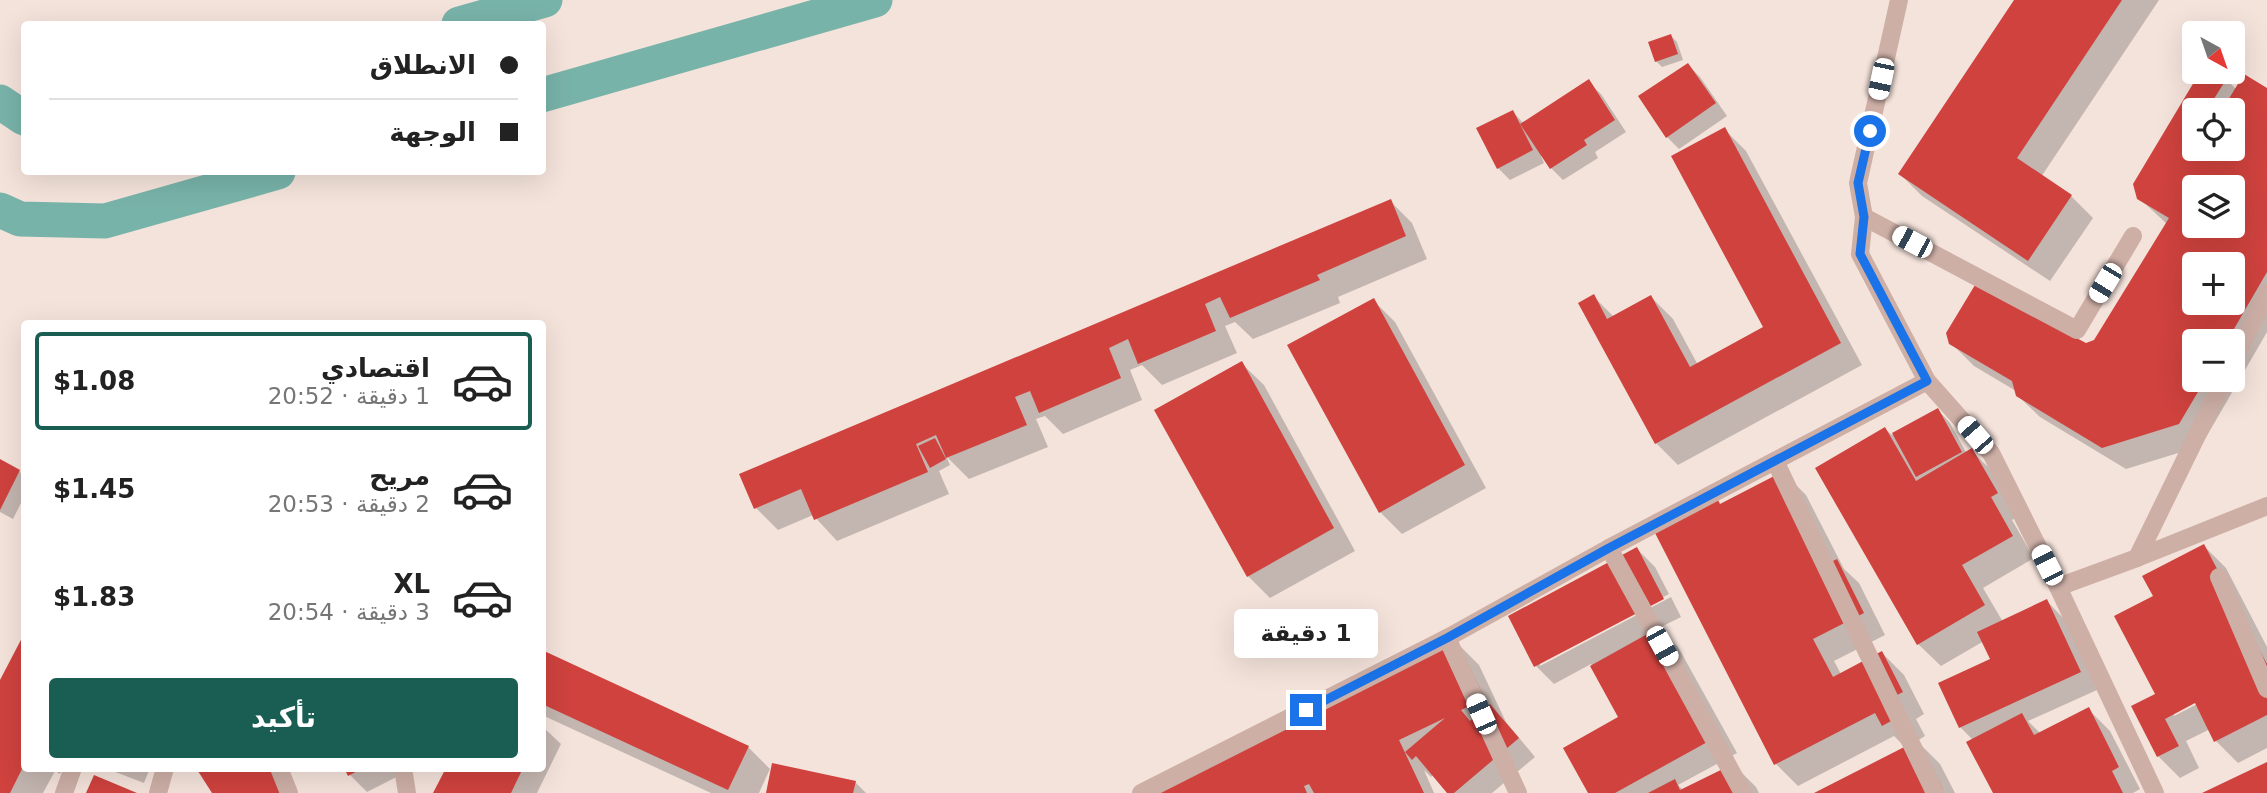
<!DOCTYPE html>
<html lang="ar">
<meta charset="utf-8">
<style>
body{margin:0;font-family:"DejaVu Sans",Vazirmatn,sans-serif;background:#f2f2f2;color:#222;direction:rtl;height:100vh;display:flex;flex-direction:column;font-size:26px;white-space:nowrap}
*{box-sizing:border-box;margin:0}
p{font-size:23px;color:#767676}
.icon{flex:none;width:38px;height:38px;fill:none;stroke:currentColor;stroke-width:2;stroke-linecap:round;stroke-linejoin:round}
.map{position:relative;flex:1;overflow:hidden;direction:ltr}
.panel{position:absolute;left:21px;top:320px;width:525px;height:452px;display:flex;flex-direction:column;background:#fff;border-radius:7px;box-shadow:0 7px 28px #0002;direction:rtl}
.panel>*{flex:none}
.guide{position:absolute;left:21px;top:21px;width:525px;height:154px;border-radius:7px;box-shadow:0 7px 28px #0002;direction:rtl;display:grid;align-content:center;height:154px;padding:0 28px;background:#fff}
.needle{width:46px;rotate:140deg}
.buttons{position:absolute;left:2182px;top:21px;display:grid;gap:14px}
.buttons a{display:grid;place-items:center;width:63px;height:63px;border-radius:7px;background:#fff;box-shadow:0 7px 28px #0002;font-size:35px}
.end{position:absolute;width:32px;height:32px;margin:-16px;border:9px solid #1a73e8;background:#fff;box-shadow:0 0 0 4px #fff}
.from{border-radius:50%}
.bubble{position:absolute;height:49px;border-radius:7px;background:#fff;box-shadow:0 7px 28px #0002;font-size:23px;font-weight:800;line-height:49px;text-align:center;direction:rtl}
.car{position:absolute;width:21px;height:42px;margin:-21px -10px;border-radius:9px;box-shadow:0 0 5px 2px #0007;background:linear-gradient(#fff 24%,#345 0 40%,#fff 0 76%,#345 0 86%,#fff 0)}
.guide b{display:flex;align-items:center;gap:24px;height:66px;font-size:26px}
.guide b+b{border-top:2px solid #e0e0e0}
.guide i{width:18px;height:18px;background:#222}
ul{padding:12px 0 0;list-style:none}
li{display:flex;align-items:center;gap:21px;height:98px;margin:0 14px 10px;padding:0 14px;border:4px solid transparent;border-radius:7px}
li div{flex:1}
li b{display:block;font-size:26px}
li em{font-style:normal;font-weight:800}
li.active{border-color:#1a5d53}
li>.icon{width:63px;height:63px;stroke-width:1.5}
.cta{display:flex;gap:14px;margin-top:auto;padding:14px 28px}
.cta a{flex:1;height:80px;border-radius:7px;background:#1a5d53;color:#fff;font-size:28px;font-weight:800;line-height:80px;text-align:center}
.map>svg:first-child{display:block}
.shadow{fill:#0003;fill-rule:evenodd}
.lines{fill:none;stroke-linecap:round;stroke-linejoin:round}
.canal{stroke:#78b3a9;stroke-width:35}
.building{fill:#cf423e;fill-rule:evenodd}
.minor{stroke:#cdafa6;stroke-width:18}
.route{stroke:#1a73e8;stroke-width:9}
</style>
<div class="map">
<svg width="2267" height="793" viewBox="0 0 2267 793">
<rect width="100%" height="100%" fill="#f4e3db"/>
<g class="shadow">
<polygon points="2016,0 2159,0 2041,177 2071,196 2093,218 2050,281 1922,196 1900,174"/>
<polygon points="1671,36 1677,42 1683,60 1662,67 1656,61"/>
<polygon points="1688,65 1700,77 1727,116 1679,149 1667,137"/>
<path d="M2202,72h12l12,7 11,11h30v242l-66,114 -75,23 -86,-52 -23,-22 -1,-4 -42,-25 -23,-23 135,2 10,-3 71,-118 -28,-26 -4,-14zM2194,110h39v39h-39zM2194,187h39v39h-39zM2194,264h39v39h-39zM2194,341h39v39h-39z"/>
<polygon points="1588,82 1601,94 1626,132 1595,152 1598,158 1563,180 1551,168 1543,155 1541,156 1544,163 1510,180 1498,168 1513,112 1524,124"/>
<polygon points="1724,129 1746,151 1862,365 1678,465 1656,443 1594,297 1614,317 1651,297 1673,319 1698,365 1765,328"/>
<polygon points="1390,201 1412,223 1427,259 1338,297 1340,303 1253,339 1235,322 1225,326 1237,353 1162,385 1142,365 1130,370 1142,400 1063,434 1045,416 1036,419 1048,447 969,479 946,456 950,465 939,471 949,494 837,541 813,515 778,530 756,508"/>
<polygon points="1373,300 1395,322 1486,488 1402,534 1380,512"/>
<polygon points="1241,363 1264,385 1355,551 1270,598 1248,576"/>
<polygon points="1938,410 1950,423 1967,454 1972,451 1994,473 2019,516 2012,520 2034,558 1983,588 2003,622 2047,601 2064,619 2097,690 2028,721 2041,734 2088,709 2110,731 2140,789 2133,793 1995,793 1973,740 1960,727 1992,660 1984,641 1941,666 1918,644 1885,429 1892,435"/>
<polygon points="0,461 19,471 24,476 24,497 13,519 0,512"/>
<polygon points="1784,473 1806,495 1844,569 1859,583 1885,635 1834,661 1841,674 1882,653 1904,675 1924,714 1916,719 1925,736 1917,741 1940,764 1955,793 1817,793 1906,748 1894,736 1798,786 1776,764 1721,505"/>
<path d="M2204,546l22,22 41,79v101l-29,15 -22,-22 -6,-12 -24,12 13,27 -19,10 -22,-22 -3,-160zM2202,698l1,3 -29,15v-4z"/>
<polygon points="1637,549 1655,567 1669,594 1540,662 1540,666 1671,597 1681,617 1659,628 1678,647 1737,753 1678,785 1684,791 1734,765 1756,787 1759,793 1590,793 1620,718 1591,664 1554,684 1536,666 1510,617"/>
<polygon points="24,638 24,768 63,768 60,774 55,771 43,793 0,793 0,684"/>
<polygon points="1457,643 1479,665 1506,722 1535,757 1492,793 1450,793 1434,774 1431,777 1424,770 1434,793 1145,793"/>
<polygon points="542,652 748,747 770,769 759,793 711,793 542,715"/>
<polygon points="542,726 561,744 537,793 435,793 448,768 542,768"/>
<polygon points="105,768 150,768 144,783"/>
<polygon points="346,768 414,768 367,792 350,775"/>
<polygon points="855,782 866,793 767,793"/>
</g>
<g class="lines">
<g class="canal">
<polyline points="459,24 545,0"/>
<polyline points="542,95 875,0"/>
<polyline points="0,102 24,118"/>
<polyline points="0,210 20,219 105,221 278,172"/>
</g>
</g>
<g class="building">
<polygon points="2014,0 2122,0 2017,158 2072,195 2028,261 1898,174"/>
<polygon points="1671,34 1678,54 1655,62 1648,42"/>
<polygon points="1688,63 1716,103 1666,138 1638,96"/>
<path d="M2200,72h17l10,6 -20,32h-13v39h39v-39h-11l22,-36 23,14v184l-40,69h-33v39h11l-26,44 -77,24 -86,-52 -4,-15 -63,-37 -3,-11 29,-48 111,58 8,-3 75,-122 -32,-19 -4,-15zM2194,187h39v39h-39zM2194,264h39v39h-39z"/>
<polygon points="1589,79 1615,120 1584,140 1587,145 1550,169 1520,124"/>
<polygon points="1513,110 1533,150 1497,169 1476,128"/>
<polygon points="1725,127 1841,343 1655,444 1578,303 1594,294 1607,319 1651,295 1690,367 1763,327 1671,156"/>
<polygon points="1391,199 1406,236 1317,275 1320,280 1230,318 1220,297 1205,304 1216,331 1138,364 1128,339 1109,348 1121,378 1039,413 1030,391 1015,397 1027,425 946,458 936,435 916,444 928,472 814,520 801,489 754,509 739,474"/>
<polygon points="1374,298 1465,465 1379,513 1287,345"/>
<polygon points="1242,361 1334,528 1247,577 1154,410"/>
<polygon points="1938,408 1962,452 1916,477 1892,433"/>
<polygon points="1885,427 1916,481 1972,448 1998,493 1991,497 2013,536 1962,565 1985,605 1917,645 1815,468"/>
<polygon points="935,438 946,459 930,468 918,446"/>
<polygon points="0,459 20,470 0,510"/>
<polygon points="1784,471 1831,562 1837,559 1864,613 1813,639 1833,677 1882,651 1903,692 1895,696 1904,714 1882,726 1875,713 1774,765 1655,533 1718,500 1720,504"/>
<polygon points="2204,544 2267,664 2267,715 2214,742 2195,703 2165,719 2179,746 2157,757 2131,706 2155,694 2114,616 2153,596 2142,576"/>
<polygon points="1637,547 1664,599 1534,667 1508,616"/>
<polygon points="2047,599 2081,672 1959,728 1938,683 1990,659 1977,632"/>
<polygon points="1660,627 1720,735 1615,793 1588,793 1563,748 1618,717 1590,666"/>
<polygon points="24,634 24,765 10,793 0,793 0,680"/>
<polygon points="1457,641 1485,699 1461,710 1470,721 1490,704 1519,738 1454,793 1447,793 1416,756 1412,760 1405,752 1445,718 1399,740 1424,793 1314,793 1309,784 1304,786 1307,793 1141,793"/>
<polygon points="542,650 749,746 728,790 542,704"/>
<polygon points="2089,707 2119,767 2112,771 2123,793 1993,793 1966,742 2022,713 2034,735"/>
<polygon points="1918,740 1943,789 1936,793 1814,793"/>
<polygon points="2267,762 2267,793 2202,793"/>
<polygon points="772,763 856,781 853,793 766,793"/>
<polygon points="1735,763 1750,793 1648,793 1675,779 1680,790"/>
<polygon points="196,768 270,768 286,793 212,793"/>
<polygon points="344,768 363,768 348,776"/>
<polygon points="446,768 523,768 511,793 433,793"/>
<polygon points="94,775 137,793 86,793"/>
</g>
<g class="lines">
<g class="minor">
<polyline points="1899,0 1858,183 1864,217 1860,254 1927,381 1991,453 2058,587 2155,793"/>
<polyline points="1864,217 2077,330 2133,236"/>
<polyline points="2233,362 2267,293"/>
<polyline points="1775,461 1935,793"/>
<polyline points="1609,548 1743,793"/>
<polyline points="2137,558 2224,380"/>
<polyline points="2219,577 2267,689"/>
<polyline points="2058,587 2137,558 2267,506"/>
<polyline points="1447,638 1518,793"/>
<polyline points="279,768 289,793"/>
<polyline points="403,768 407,793"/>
<polyline points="64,793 73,768"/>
<polyline points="158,793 165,768"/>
<polyline points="1141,793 1447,638 1609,548 1927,381"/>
</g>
</g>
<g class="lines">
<polyline class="route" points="1306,710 1447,638 1609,548 1927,381 1860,254 1864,217 1858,183 1870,131"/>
</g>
</svg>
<div class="buttons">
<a><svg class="needle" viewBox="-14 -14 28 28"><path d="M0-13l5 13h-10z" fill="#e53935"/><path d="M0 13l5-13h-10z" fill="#767676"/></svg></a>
<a><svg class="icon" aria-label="locate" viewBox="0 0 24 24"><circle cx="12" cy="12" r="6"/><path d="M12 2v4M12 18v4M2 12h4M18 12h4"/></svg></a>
<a><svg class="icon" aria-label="layers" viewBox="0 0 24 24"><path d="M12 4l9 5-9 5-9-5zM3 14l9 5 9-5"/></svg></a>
<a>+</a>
<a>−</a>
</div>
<i class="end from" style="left:1870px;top:131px"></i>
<i class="end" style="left:1306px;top:710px"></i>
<div class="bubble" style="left:1234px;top:609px;width:144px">1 دقيقة</div>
<i class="car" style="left:1881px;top:79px;rotate:192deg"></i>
<i class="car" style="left:1912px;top:242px;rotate:298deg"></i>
<i class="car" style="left:2105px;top:283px;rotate:211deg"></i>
<i class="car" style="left:1975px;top:435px;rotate:319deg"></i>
<i class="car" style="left:2047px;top:565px;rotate:333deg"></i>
<i class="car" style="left:1662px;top:646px;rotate:151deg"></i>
<i class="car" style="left:1481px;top:714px;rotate:336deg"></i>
<div class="guide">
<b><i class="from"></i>الانطلاق</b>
<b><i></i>الوجهة</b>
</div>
<section class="panel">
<ul>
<li class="active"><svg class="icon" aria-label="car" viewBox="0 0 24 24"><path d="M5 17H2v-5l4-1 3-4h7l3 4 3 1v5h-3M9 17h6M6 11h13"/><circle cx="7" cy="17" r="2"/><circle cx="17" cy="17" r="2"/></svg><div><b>اقتصادي</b><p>1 دقيقة · 20:52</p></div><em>$1.08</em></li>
<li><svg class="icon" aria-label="car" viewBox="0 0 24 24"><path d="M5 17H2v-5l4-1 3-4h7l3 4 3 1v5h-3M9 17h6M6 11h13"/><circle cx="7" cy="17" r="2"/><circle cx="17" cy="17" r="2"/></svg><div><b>مريح</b><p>2 دقيقة · 20:53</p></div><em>$1.45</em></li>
<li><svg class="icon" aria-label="car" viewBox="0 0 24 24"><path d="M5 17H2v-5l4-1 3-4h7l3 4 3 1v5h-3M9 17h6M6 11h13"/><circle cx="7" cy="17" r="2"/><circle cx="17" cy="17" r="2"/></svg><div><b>XL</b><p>3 دقيقة · 20:54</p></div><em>$1.83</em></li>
</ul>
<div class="cta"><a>تأكيد</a></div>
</section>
</div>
